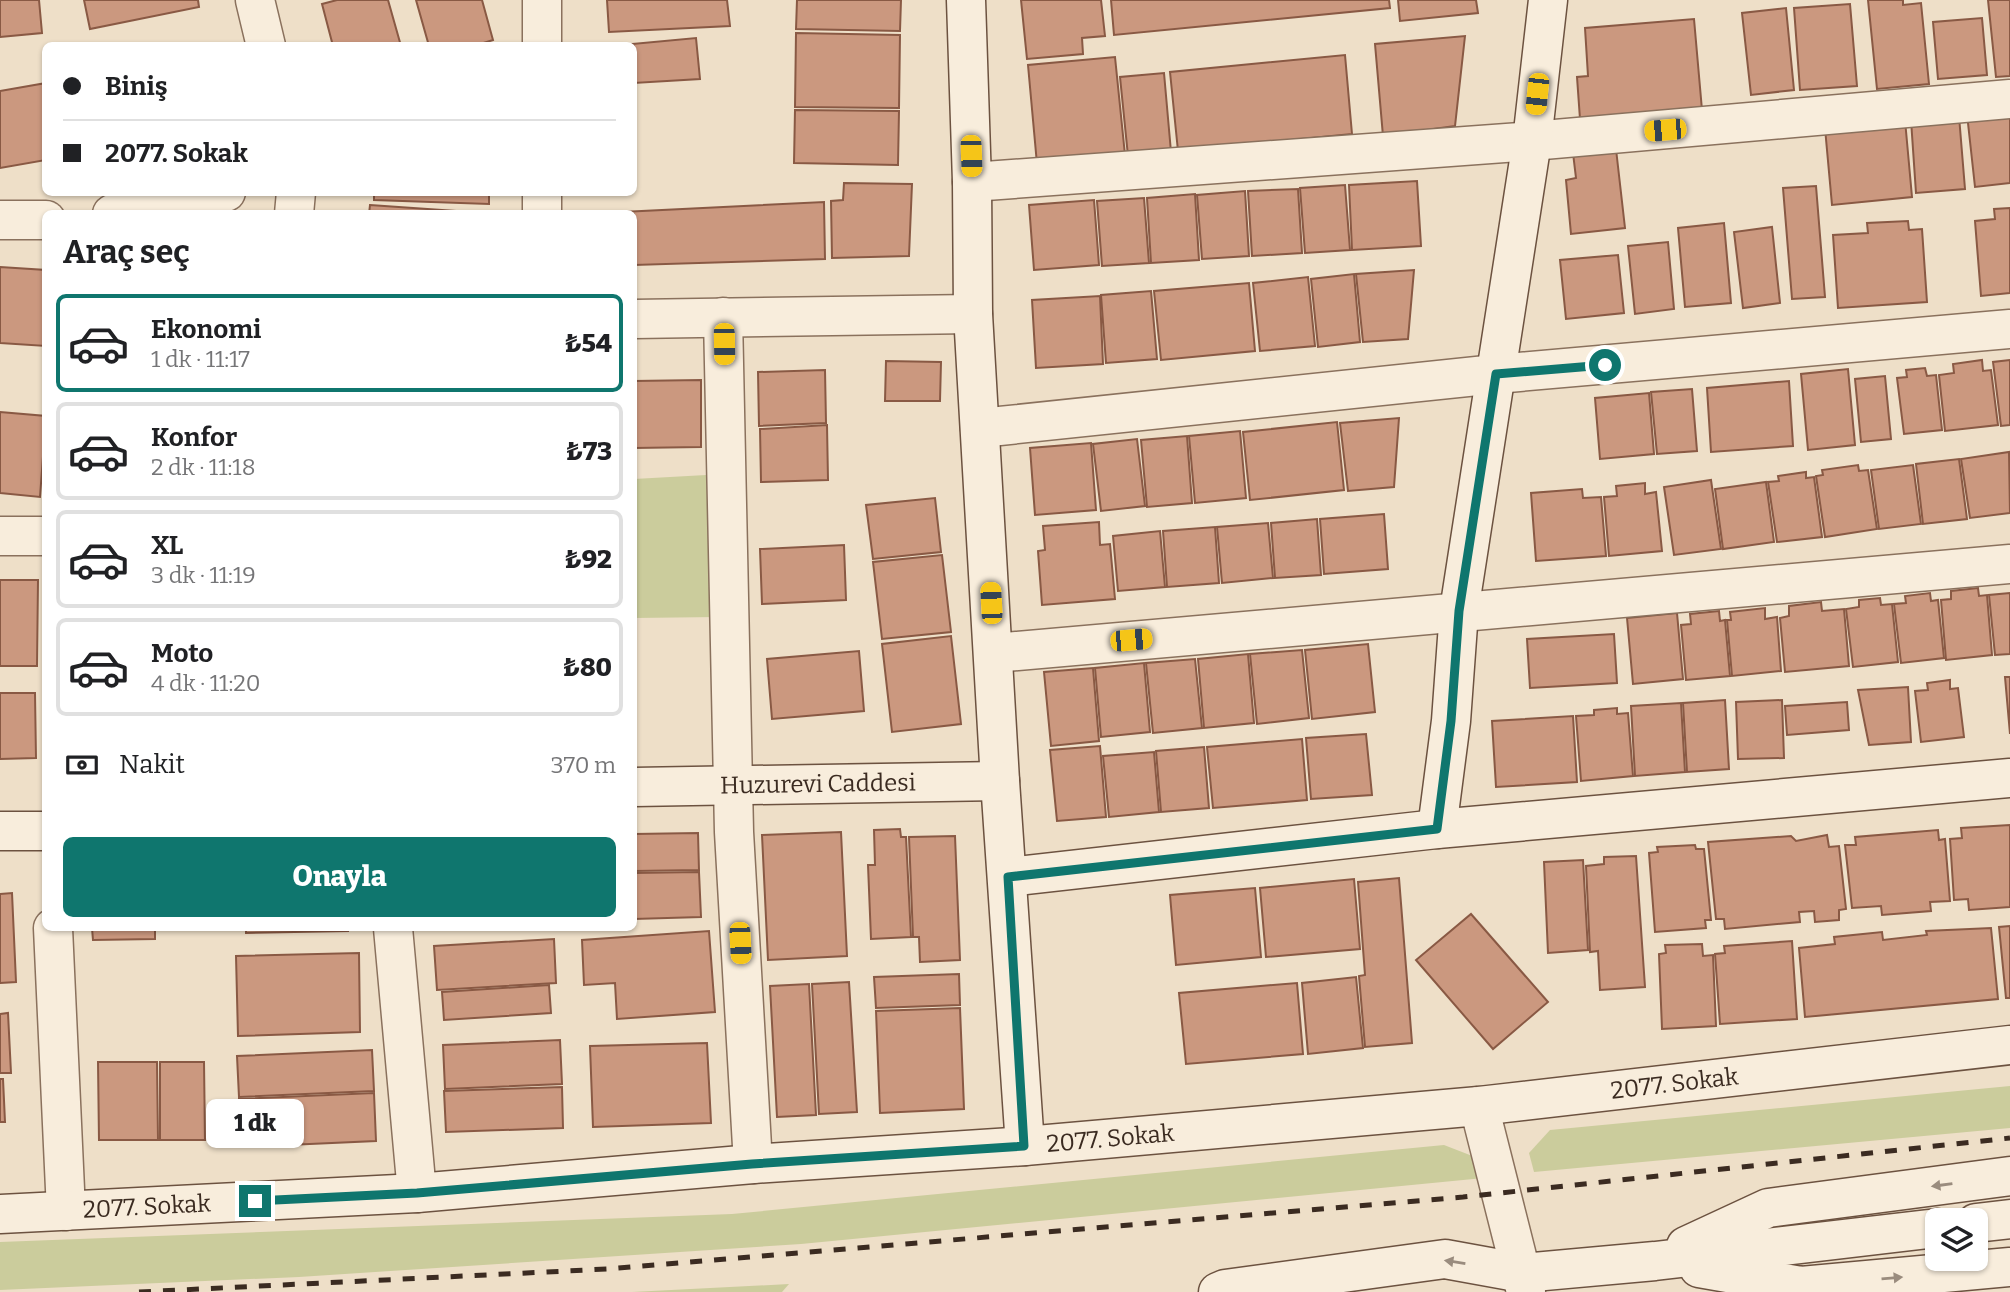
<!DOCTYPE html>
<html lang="tr">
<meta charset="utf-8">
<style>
body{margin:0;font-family:Bitter,serif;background:#f2f2f2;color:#202124;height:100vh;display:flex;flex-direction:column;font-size:26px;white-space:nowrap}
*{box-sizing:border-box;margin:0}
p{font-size:23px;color:#757577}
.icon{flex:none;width:38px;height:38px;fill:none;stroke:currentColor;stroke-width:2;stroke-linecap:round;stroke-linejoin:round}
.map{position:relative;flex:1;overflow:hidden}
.details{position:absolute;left:42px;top:210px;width:595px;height:721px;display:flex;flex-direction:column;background:#fff;border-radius:10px;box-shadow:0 2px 5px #0004}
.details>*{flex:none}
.banner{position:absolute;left:42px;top:42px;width:595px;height:154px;border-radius:10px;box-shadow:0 2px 5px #0004;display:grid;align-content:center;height:154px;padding:0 21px;background:#fff}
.tools{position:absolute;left:1925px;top:1208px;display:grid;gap:14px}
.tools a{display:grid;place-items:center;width:63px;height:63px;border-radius:10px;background:#fff;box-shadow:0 2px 5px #0004;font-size:35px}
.end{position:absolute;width:32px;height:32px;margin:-16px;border:9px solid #0f766e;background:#fff;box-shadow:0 0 0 4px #fff}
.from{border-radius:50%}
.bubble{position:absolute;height:49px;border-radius:10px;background:#fff;box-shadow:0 2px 5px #0004;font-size:23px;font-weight:800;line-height:49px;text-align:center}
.car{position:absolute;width:21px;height:42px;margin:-21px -10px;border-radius:9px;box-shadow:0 0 5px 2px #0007;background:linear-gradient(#f5c518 24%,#345 0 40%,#f5c518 0 76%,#345 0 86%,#f5c518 0)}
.banner b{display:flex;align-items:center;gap:24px;height:66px;font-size:26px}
.banner b+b{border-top:2px solid #e0e0e0}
.banner i{width:18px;height:18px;background:#202124}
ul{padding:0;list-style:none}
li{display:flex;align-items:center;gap:21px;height:98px;margin:0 14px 10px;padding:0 7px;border:4px solid #e0e0e0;border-radius:10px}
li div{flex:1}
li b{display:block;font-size:26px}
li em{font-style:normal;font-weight:800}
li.on{border-color:#0f766e}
li>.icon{width:63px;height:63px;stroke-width:1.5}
h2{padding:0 21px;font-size:32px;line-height:84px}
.pay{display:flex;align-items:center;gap:18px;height:77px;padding:0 21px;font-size:26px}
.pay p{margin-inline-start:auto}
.action{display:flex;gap:14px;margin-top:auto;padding:14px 21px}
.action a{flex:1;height:80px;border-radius:10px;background:#0f766e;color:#fff;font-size:28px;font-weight:800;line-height:80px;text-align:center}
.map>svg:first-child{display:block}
.green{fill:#cbcc9c}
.building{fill:#cb987f;stroke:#895944;stroke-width:2}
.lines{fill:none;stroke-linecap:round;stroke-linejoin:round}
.street-casing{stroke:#8a715d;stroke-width:41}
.secondary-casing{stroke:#6c5240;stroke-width:41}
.street{stroke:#f8eddc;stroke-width:38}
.secondary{stroke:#f8eddc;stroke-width:38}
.rail{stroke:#3b2b21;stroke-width:5;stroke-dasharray:12 12;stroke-linecap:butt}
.oneway{fill:#9a8c7e}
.route{stroke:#0f766e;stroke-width:9}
.labels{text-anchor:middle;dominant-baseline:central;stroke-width:7;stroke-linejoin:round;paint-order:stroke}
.street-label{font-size:24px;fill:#3b2b21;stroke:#f5ead8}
</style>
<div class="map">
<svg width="2010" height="1292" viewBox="0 0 2010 1292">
<rect width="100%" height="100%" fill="#eedfc8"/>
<g class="green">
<polygon points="706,475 718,617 634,618 634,479"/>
<polygon points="2010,1086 2010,1128 1534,1172 1529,1153 1550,1130"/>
<polygon points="1444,1145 1493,1164 1494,1177 801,1244 299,1277 0,1290 0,1242 732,1214"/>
<polygon points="789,1284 782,1292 632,1292"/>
</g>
<g class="building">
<polygon points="0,0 39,0 42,33 0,37"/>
<polygon points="84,0 198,0 199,7 90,29"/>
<polygon points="337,0 388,0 401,46 333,46 322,4"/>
<polygon points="416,0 482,0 493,40 474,46 429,46"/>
<polygon points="607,0 727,0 730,26 609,32"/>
<polygon points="797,0 901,0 900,31 796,29"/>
<polygon points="1021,0 1101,0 1105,36 1082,38 1083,54 1027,59"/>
<polygon points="1111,0 1389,0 1390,8 1114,35"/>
<polygon points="1398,0 1476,0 1478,13 1400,21"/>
<polygon points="1868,0 1903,0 1903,5 1921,3 1929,84 1877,89"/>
<polygon points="1988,0 2010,0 2010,76 1996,77"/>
<polygon points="1850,4 1857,86 1800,90 1794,8"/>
<polygon points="1786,8 1794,90 1751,95 1742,13"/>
<polygon points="1982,18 1987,75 1938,79 1933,22"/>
<polygon points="1694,19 1702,110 1580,119 1577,77 1588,76 1585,28"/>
<polygon points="796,33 900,35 899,108 795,107"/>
<polygon points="1465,36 1455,126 1383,136 1375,44"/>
<polygon points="696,38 700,79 634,83 634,46 611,46"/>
<polygon points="1345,55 1352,134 1178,151 1170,72"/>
<polygon points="1115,57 1125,155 1037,164 1028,65"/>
<polygon points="1164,73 1171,152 1128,156 1120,77"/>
<polygon points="46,83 46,160 0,168 0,91"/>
<polygon points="795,110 899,111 898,165 794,163"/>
<polygon points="2010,110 2010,183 1975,187 1967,114"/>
<polygon points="1959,116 1965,189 1916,193 1911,120"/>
<polygon points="1905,120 1912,197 1832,205 1825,128"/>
<polygon points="1616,149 1625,228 1571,234 1566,180 1576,178 1573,153"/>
<polygon points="1417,181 1421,246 1352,250 1349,185"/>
<polygon points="844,183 912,184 909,256 832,258 831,201 843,200"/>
<polygon points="1345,185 1350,250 1305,253 1300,188"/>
<polygon points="1816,186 1825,297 1792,299 1783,188"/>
<polygon points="1298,189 1302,253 1252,256 1248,191"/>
<polygon points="1245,191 1249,256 1202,259 1197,195"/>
<polygon points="374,192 489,192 489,204 374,200"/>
<polygon points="1195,194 1199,260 1151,263 1147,198"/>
<polygon points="1144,198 1149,263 1102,266 1097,201"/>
<polygon points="1094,200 1099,265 1034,270 1029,205"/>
<polygon points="824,202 825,259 634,265 634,214 622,214 622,212"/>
<polygon points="370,205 485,213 369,214"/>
<polygon points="2010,208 2010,293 1981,296 1975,221 1995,219 1994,209"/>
<polygon points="1908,221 1909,230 1922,229 1927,302 1838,308 1833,235 1868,233 1867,223"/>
<polygon points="1724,223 1731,303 1685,307 1678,228"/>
<polygon points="1772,227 1780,303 1743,308 1734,232"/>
<polygon points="1668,242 1674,309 1635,314 1628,246"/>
<polygon points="1618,255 1624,313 1566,319 1560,260"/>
<polygon points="0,267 46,270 46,346 0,343"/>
<polygon points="1414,270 1408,339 1363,342 1356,274"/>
<polygon points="1354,274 1360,342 1318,347 1311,279"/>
<polygon points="1308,277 1315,346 1260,351 1253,283"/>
<polygon points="1249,283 1255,351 1161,360 1154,291"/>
<polygon points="1151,291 1157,359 1106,363 1101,295"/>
<polygon points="1100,296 1103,364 1036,368 1032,300"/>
<polygon points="1982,360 1983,371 1991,370 1998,425 1945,431 1939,375 1954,373 1953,364"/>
<polygon points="2010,360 2010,425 2001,426 1993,362"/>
<polygon points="886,361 941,362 940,401 885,401"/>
<polygon points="1925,368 1927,376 1936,375 1942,430 1904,434 1897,378 1907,377 1906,370"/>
<polygon points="1848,369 1855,445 1808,450 1801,374"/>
<polygon points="825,370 826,423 759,426 758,372"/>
<polygon points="1885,376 1891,439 1861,442 1855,379"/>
<polygon points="701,380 701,447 634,448 634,381"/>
<polygon points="1789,381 1793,446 1711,452 1707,388"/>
<polygon points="1692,389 1697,451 1657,454 1651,392"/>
<polygon points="1649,393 1654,454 1600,459 1595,398"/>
<polygon points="0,412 46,416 40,497 0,493"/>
<polygon points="1399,418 1394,487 1348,491 1340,423"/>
<polygon points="1337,422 1344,490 1250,500 1243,432"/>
<polygon points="827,425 828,480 761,482 760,429"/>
<polygon points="1240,431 1246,498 1195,503 1189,436"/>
<polygon points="1187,436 1192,503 1147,507 1141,440"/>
<polygon points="1137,439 1145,506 1101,511 1093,444"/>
<polygon points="1091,443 1096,510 1035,515 1030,448"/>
<polygon points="2009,452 2010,513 1970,518 1961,459"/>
<polygon points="1959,459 1967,519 1923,524 1916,464"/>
<polygon points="1858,465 1859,471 1868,470 1877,529 1825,537 1816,476 1823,475 1822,470"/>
<polygon points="1913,465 1921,524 1879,529 1871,470"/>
<polygon points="1806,472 1806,478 1814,477 1822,537 1777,542 1768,482 1779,481 1778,476"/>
<polygon points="1711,480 1721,549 1674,555 1664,487"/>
<polygon points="1766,482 1774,542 1723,549 1715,489"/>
<polygon points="1645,483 1645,494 1656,492 1662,551 1609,556 1604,497 1617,496 1616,486"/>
<polygon points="1582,489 1583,498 1601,497 1606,556 1536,561 1531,493"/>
<polygon points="935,498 941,552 873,559 866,505"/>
<polygon points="1384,514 1388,569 1324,574 1320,519"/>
<polygon points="1317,519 1321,575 1275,578 1271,523"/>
<polygon points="1099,522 1100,545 1110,544 1115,599 1042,605 1038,551 1045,550 1043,526"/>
<polygon points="1268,523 1273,578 1222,583 1217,527"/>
<polygon points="1215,527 1219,583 1167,587 1163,531"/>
<polygon points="1160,531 1165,587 1118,591 1113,536"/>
<polygon points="844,545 846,600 762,604 760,549"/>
<polygon points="942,555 951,632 882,639 873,562"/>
<polygon points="0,580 38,580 37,666 0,666"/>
<polygon points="1978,588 1979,596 1987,595 1992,655 1946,660 1941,600 1951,599 1951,591"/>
<polygon points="1930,593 1931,601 1938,600 1944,658 1901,663 1894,604 1906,603 1905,596"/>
<polygon points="2010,593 2010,654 1995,655 1989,595"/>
<polygon points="1880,598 1881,605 1892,604 1898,662 1853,667 1846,609 1859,607 1859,600"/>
<polygon points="1821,602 1822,611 1844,609 1849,666 1785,672 1780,618 1789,616 1789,606"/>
<polygon points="1765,608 1765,619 1777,617 1781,671 1732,676 1727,620 1731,620 1730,612"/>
<polygon points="1719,611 1720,621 1725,620 1730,676 1686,680 1681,625 1691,624 1690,614"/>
<polygon points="1677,613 1683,679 1633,684 1627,618"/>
<polygon points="1614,634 1617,683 1530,688 1527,639"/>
<polygon points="951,636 961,724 892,732 882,644"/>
<polygon points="1368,644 1375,712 1312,719 1305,650"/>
<polygon points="1302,650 1309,718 1257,724 1250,654"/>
<polygon points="859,651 864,711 772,719 767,659"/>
<polygon points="1248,654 1254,723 1204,728 1198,659"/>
<polygon points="1195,659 1202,728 1153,733 1146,663"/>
<polygon points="1144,663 1150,732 1101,737 1095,668"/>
<polygon points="1093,668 1099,741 1051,746 1044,672"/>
<polygon points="2005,677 2010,677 2010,734"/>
<polygon points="1950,680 1950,689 1958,688 1964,737 1921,742 1915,691 1928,690 1927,683"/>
<polygon points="1908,687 1911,742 1869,745 1858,690"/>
<polygon points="0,693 35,693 36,758 0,759"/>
<polygon points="1725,700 1729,769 1687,772 1683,703"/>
<polygon points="1782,700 1784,758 1738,759 1736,702"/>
<polygon points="1847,702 1849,730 1787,735 1785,706"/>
<polygon points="1681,703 1685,772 1635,776 1631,706"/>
<polygon points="1617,708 1617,714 1628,713 1633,776 1581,781 1576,716 1594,715 1594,710"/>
<polygon points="1573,716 1577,782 1496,787 1492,721"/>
<polygon points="1366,734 1372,795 1311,799 1306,738"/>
<polygon points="1302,739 1307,800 1213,808 1207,747"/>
<polygon points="1100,746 1106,817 1057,821 1050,750"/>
<polygon points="1204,747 1209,808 1161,812 1156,751"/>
<polygon points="1154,752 1159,812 1109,817 1103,756"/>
<polygon points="2010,825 2010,907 1969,910 1968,899 1954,900 1950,839 1962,838 1961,828"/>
<polygon points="900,829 901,837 906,837 911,937 871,939 868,865 875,865 874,830"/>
<polygon points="1938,830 1939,840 1945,839 1950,901 1930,902 1931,911 1882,915 1881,906 1852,908 1845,845 1856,845 1855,837"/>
<polygon points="841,832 847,956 768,960 762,835"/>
<polygon points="698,833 699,870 634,871 634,834"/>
<polygon points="1827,835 1829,847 1839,846 1846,909 1839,910 1839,920 1815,922 1814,911 1799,912 1800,922 1725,929 1724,919 1716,919 1708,842 1791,836 1796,841"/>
<polygon points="955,836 960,960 920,962 919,937 913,937 909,837"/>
<polygon points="1695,845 1696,849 1704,849 1711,920 1705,920 1706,928 1655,932 1649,853 1658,852 1657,847"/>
<polygon points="1636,856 1645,987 1600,990 1598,951 1590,952 1586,866 1604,864 1604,857"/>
<polygon points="1583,860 1588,950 1548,953 1544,862"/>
<polygon points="699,872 701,917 634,919 634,873"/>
<polygon points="1399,878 1412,1043 1365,1047 1359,976 1365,975 1358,882"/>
<polygon points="1354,879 1360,949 1266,957 1260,888"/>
<polygon points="1255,888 1261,957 1176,965 1170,895"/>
<polygon points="12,893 16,982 0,983 0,894"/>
<polygon points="1471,914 1548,1002 1493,1049 1416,960"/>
<polygon points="2010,926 2010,998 2006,998 1999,927"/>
<polygon points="92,928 155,928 155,939 93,940"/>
<rect x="166" y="928" width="44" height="2"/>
<polygon points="246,928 348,928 348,931 246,933"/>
<polygon points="1991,928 1998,999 1805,1017 1799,948 1835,944 1834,937 1882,932 1883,940 1927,935 1926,931"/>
<polygon points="709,931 715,1012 617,1019 615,983 584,985 582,940"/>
<polygon points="554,939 556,983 437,990 434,946"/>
<polygon points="1792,941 1797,1019 1720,1024 1715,954 1725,953 1724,946"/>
<polygon points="1702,944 1703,956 1713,955 1716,1026 1662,1029 1659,954 1666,953 1665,945"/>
<polygon points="359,953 360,1032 238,1036 236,956"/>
<polygon points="959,974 960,1005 876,1008 874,977"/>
<polygon points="1356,977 1363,1048 1308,1054 1302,983"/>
<polygon points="849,982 857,1112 819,1114 812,984"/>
<polygon points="1297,983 1303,1054 1186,1064 1179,993"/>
<polygon points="809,984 816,1115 777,1117 770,986"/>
<polygon points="549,985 551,1013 444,1020 442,992"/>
<polygon points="960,1008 964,1109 880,1113 876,1011"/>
<polygon points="8,1013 11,1073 0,1073 0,1014"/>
<polygon points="560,1040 562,1084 445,1089 443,1045"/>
<polygon points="707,1043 711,1123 593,1127 590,1046"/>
<polygon points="372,1050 374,1091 239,1097 237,1056"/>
<polygon points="98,1062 157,1062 158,1140 99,1140"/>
<polygon points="160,1062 204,1062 205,1140 160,1140"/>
<polygon points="0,1079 3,1079 5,1122 0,1122"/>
<polygon points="562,1087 563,1128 446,1132 444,1091"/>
<polygon points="374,1093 376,1141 242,1147 239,1099"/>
</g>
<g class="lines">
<g class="street-casing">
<g id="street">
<polyline points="255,0 266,46"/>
<polyline points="542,0 542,46"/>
<polyline points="972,182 1532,141 2010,99"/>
<polyline points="542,192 542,214"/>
<polyline points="112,214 226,192"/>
<polyline points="294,214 296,192"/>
<polyline points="0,220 46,220"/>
<polyline points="723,317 734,832 753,1164"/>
<polyline points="634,319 973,314"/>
<polyline points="980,428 1496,374 2010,329"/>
<polyline points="0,536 46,536"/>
<polyline points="994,653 2010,564"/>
<polyline points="53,928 66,1211"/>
<polyline points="393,928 417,1193"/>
<polyline points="1479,1106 1526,1292"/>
</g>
</g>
<g class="secondary-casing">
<g id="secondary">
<polyline points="966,0 972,182 973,314 1000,781 1025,1146"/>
<path id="s1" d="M634,787l366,-6"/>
<polyline points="1437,829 1451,721 1459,611 1532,141 1548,0"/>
<polyline points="0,831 46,831"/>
<polyline points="1008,877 1437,829 2010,778"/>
<path id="s2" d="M0,1214l417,-21 336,-29 272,-18 454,-40 531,-61"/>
<polyline points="1976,1223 2010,1219"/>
<polyline points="1686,1246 1768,1208 2010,1176"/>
<polyline points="1699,1268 1801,1286 2010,1267"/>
<polyline points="1218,1292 1225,1289 1445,1259 1522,1273 1655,1261 1937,1228"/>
</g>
</g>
<use href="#street" class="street"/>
<use href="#secondary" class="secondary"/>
<polyline class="rail" points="139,1292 607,1269 1463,1197 2010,1138"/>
</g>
<defs><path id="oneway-solid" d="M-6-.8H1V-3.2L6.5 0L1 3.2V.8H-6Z" transform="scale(1.75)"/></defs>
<g class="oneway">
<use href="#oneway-solid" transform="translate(1942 1185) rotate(172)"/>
<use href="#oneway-solid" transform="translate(1455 1262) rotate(-171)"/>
<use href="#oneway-solid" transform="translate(1892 1278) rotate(-5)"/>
</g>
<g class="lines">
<polyline class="route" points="255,1201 417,1193 752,1164 1024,1146 1008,877 1437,829 1451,721 1459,611 1496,374 1605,365"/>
</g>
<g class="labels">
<g class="street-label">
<text stroke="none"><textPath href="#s1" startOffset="184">Huzurevi Caddesi</textPath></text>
<text stroke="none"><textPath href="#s2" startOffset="1680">2077. Sokak</textPath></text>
<text stroke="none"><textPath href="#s2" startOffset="1113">2077. Sokak</textPath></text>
<text stroke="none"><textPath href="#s2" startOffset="147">2077. Sokak</textPath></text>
</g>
</g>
</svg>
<div class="tools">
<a><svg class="icon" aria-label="layers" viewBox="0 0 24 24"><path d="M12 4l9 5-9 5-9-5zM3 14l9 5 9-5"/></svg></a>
</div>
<i class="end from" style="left:1605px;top:365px"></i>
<i class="end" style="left:255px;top:1201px"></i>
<div class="bubble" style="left:206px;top:1099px;width:98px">1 dk</div>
<i class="car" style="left:1537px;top:94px;rotate:186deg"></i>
<i class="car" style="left:1665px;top:130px;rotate:265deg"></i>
<i class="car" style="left:971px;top:156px;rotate:178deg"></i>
<i class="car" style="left:724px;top:344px;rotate:179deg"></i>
<i class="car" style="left:991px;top:603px;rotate:357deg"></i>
<i class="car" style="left:1131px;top:640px;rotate:85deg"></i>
<i class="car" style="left:740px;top:943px;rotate:177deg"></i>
<div class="banner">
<b><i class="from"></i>Biniş</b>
<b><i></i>2077. Sokak</b>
</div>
<section class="details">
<h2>Araç seç</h2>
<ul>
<li class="on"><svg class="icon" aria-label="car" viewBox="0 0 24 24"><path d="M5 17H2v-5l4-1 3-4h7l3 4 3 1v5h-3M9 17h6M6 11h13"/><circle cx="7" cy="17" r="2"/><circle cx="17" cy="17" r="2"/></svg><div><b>Ekonomi</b><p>1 dk · 11:17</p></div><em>₺54</em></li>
<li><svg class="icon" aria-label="car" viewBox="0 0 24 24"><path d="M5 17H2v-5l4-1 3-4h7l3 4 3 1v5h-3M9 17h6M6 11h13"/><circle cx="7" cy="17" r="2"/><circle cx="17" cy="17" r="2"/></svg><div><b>Konfor</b><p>2 dk · 11:18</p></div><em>₺73</em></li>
<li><svg class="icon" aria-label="car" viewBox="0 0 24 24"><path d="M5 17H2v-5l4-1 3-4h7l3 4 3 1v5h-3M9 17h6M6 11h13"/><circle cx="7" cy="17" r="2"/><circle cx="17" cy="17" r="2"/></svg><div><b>XL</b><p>3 dk · 11:19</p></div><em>₺92</em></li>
<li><svg class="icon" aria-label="car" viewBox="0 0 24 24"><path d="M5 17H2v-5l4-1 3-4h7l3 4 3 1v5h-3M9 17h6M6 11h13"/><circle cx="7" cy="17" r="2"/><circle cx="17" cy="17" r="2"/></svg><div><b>Moto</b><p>4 dk · 11:20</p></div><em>₺80</em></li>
</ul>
<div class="pay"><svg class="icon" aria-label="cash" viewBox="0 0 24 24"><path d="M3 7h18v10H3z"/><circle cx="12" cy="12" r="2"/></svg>Nakit<p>370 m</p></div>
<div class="action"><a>Onayla</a></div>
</section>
</div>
